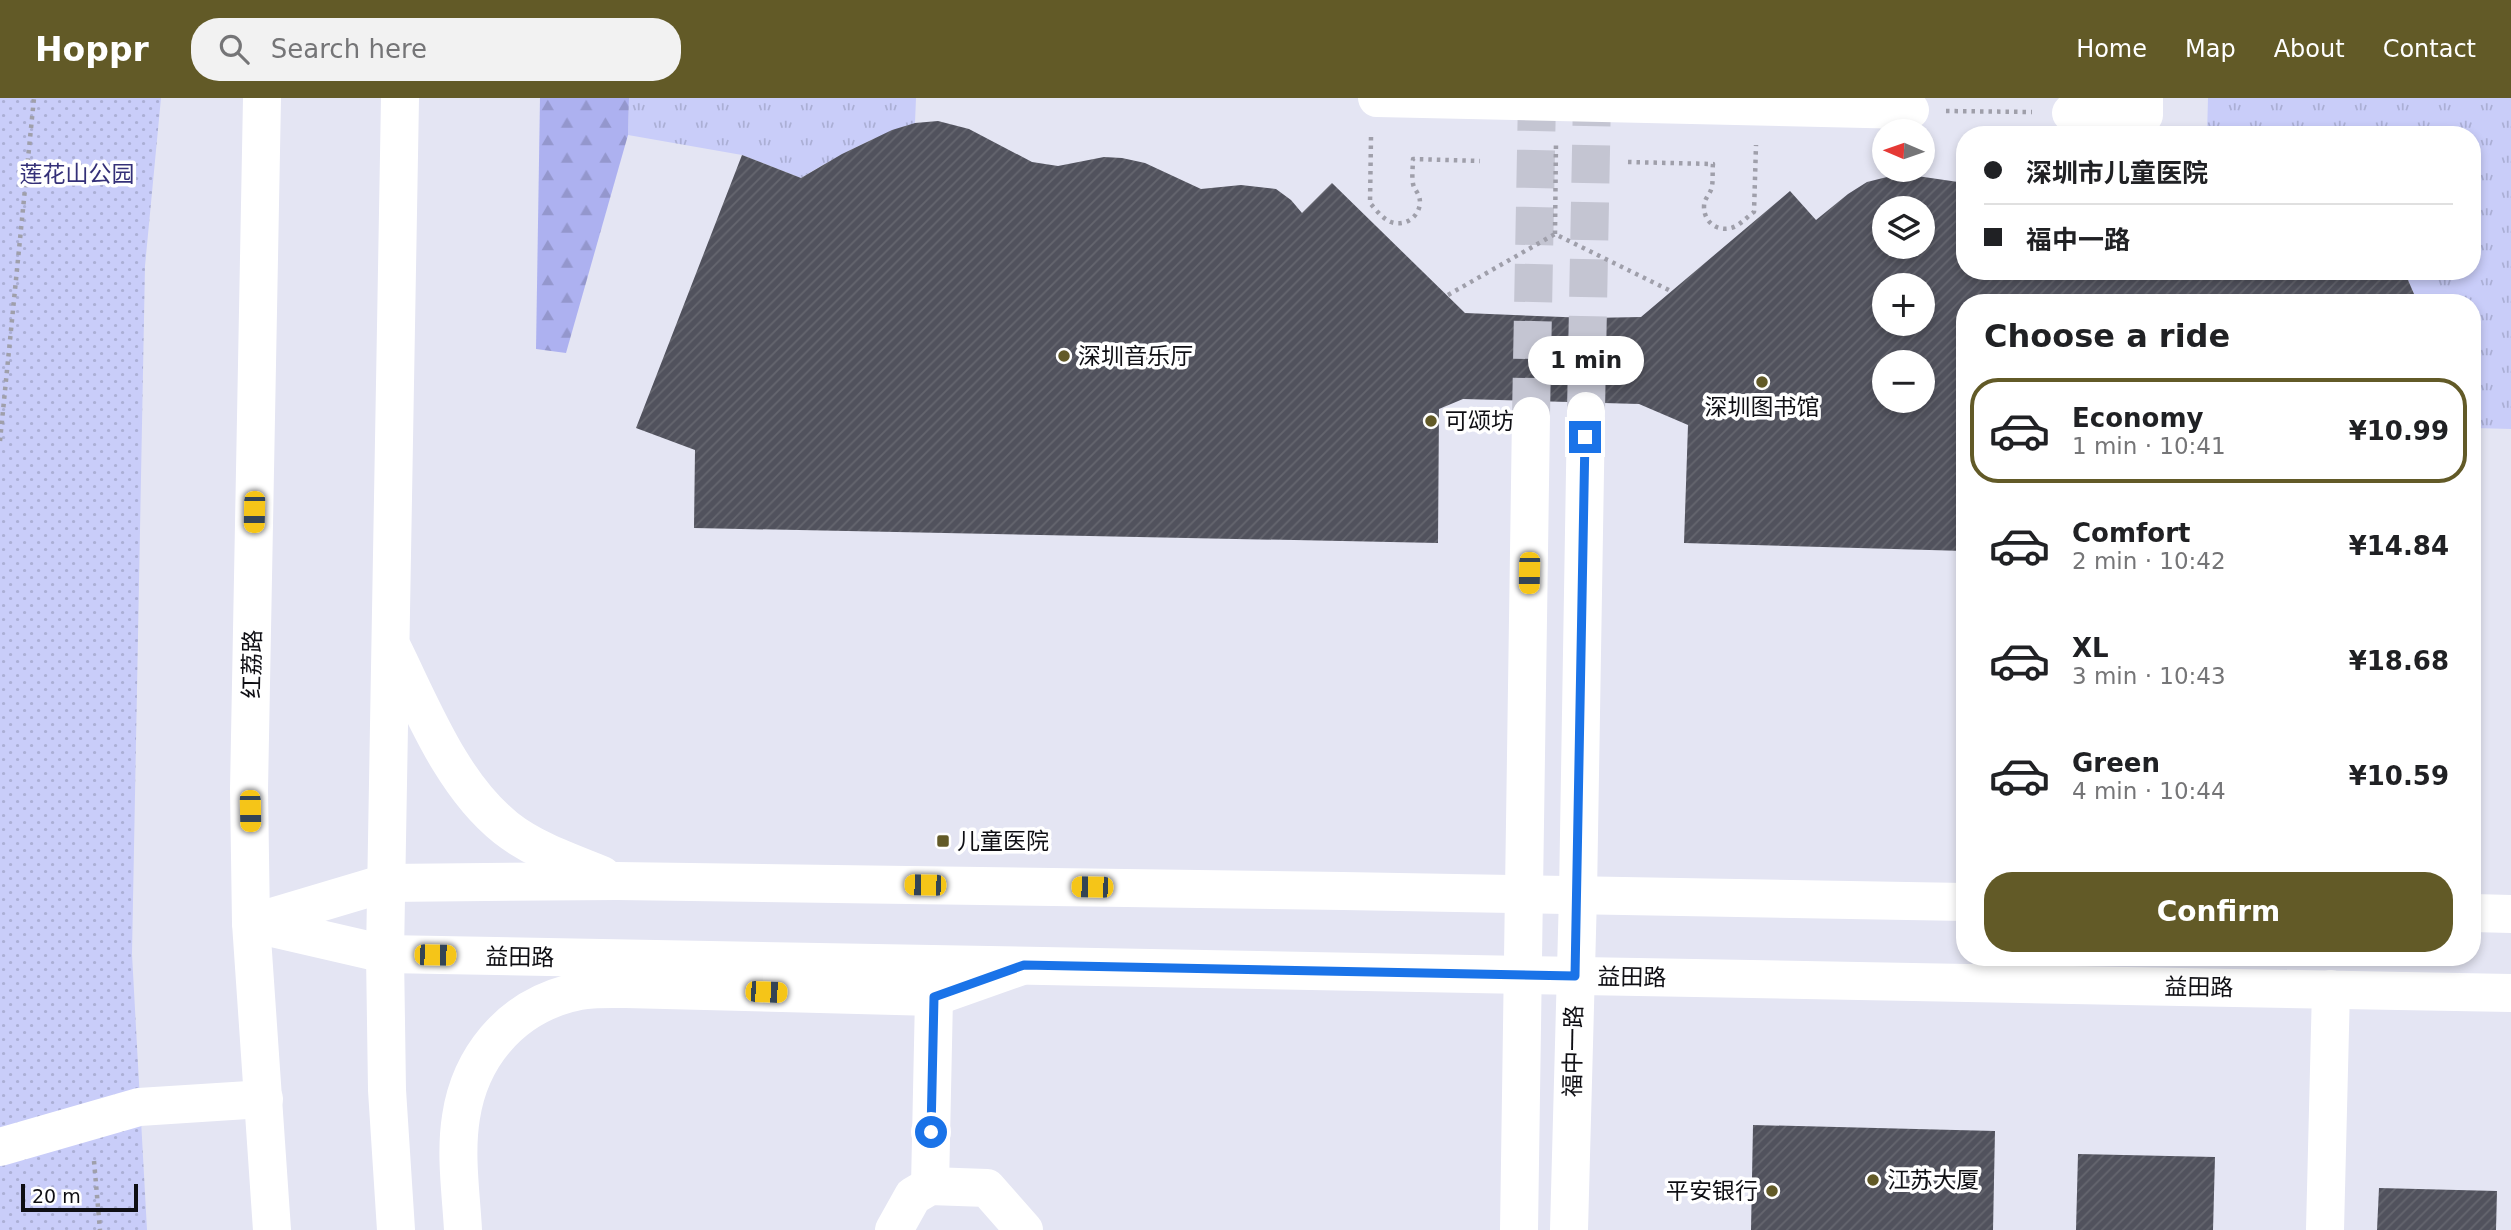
<!DOCTYPE html>
<meta charset="utf-8">
<style>
body{margin:0;font-family:"DejaVu Sans","Noto Sans SC",sans-serif;background:#f2f2f2;color:#202124;height:100vh;display:flex;flex-direction:column;font-size:26px;white-space:nowrap}
*{box-sizing:border-box;margin:0}
p{font-size:23px;color:#757577}
.icon{flex:none;width:38px;height:38px;fill:none;stroke:currentColor;stroke-width:2;stroke-linecap:round;stroke-linejoin:round}
.map{position:relative;flex:1;overflow:hidden}
.details{position:absolute;left:1956px;top:196px;width:525px;height:672px;display:flex;flex-direction:column;background:#fff;border-radius:28px;box-shadow:0 4px 10px #0003}
.details>*{flex:none}
.hud{position:absolute;left:1956px;top:28px;width:525px;height:154px;border-radius:28px;box-shadow:0 4px 10px #0003;display:grid;align-content:center;height:154px;padding:0 28px;background:#fff}
.needle{width:46px;rotate:272deg}
.buttons{position:absolute;left:1872px;top:21px;display:grid;gap:14px}
.buttons a{display:grid;place-items:center;width:63px;height:63px;border-radius:50%;background:#fff;box-shadow:0 4px 10px #0003;font-size:35px}
.scale{position:absolute;left:21px;bottom:18px;width:117px;box-sizing:border-box;padding-left:7px;border:4px solid #0f0f14;border-top:0;font-size:19px;line-height:24px;white-space:nowrap;color:#0f0f14;-webkit-text-stroke:5px #fff;paint-order:stroke}
.end{position:absolute;width:32px;height:32px;margin:-16px;border:9px solid #1a73e8;background:#fff;box-shadow:0 0 0 4px #fff}
.from{border-radius:50%}
.bubble{position:absolute;height:49px;border-radius:24px;background:#fff;box-shadow:0 4px 10px #0003;font-size:23px;font-weight:600;line-height:49px;text-align:center}
.car{position:absolute;width:21px;height:42px;margin:-21px -10px;border-radius:9px;box-shadow:0 0 5px 2px #0007;background:linear-gradient(#f5c518 24%,#345 0 40%,#f5c518 0 76%,#345 0 86%,#f5c518 0)}
.hud b{display:flex;align-items:center;gap:24px;height:66px;font-size:26px}
.hud b+b{border-top:2px solid #e0e0e0}
.hud i{width:18px;height:18px;background:#202124}
ul{padding:0;list-style:none}
li{display:flex;align-items:center;gap:21px;height:105px;margin:0 14px 10px;padding:0 14px;border:4px solid transparent;border-radius:28px}
li div{flex:1}
li b{display:block;font-size:26px}
li em{font-style:normal;font-weight:600}
li.on{border-color:#625a27}
li>.icon{width:63px;height:63px;stroke-width:1.5}
h2{padding:0 28px;font-size:32px;line-height:84px}
.action{display:flex;gap:14px;margin-top:auto;padding:14px 28px}
.action a{flex:1;height:80px;border-radius:28px;background:#625a27;color:#fff;font-size:28px;font-weight:600;line-height:80px;text-align:center}
header{display:flex;align-items:center;gap:42px;box-sizing:border-box;height:98px;padding:0 35px;background:#625a27;color:#fff}
header strong{font-size:33px}
nav{display:flex;gap:38px;margin-inline-start:auto;font-size:24px}
.search{width:490px;height:63px;background:#f2f2f2;display:flex;align-items:center;gap:18px;box-sizing:border-box;padding:0 24px;border-radius:28px;color:#757577;font-size:26px}
.map>svg:first-child{display:block}
.grass{fill:url(#grass-tufts)}
.forest{fill:url(#forest-firs)}
.park{fill:url(#park-dots)}
.building{fill:url(#building-hatch);fill-rule:evenodd}
.lines{fill:none;stroke-linecap:round;stroke-linejoin:round}
.minor-tunnel{stroke:#c4c5d2;stroke-width:38;stroke-dasharray:38 19;stroke-linecap:butt}
.path{stroke:#9f9faa;stroke-width:4.5;stroke-dasharray:3.5 5;stroke-linecap:butt}
.minor{stroke:#fff;stroke-width:38}
.major{stroke:#fff;stroke-width:38}
.route{stroke:#1a73e8;stroke-width:9}
.poi-dot{fill:#625a27;stroke:#fff;stroke-width:2.5}
.labels{text-anchor:middle;dominant-baseline:central;stroke-width:7;stroke-linejoin:round;paint-order:stroke}
.park-label{font-size:23px;fill:#343078;stroke:#fff}
.poi-label{font-size:23px;fill:#0f0f14;stroke:#fff;text-anchor:start}
.street-label{font-size:23px;fill:#0f0f14;stroke:#fff}
</style>
<header>
<strong>Hoppr</strong>
<div class="search"><svg class="icon" aria-label="search" viewBox="0 0 24 24"><circle cx="10" cy="10" r="6"/><path d="M15 15l6 6"/></svg>Search here</div>
<nav><a>Home</a><a>Map</a><a>About</a><a>Contact</a></nav>
</header>
<div class="map">
<svg width="2511" height="1132" viewBox="0 0 2511 1132">
<defs>
<pattern id="grass-tufts" width="24" height="20" patternUnits="userSpaceOnUse" patternTransform="scale(1.75)"><rect width="24" height="20" fill="#c9cdf9"/><path d="M3 7l-1-3M5 7V3M7 7l1-3M15 17l-1-3M17 17v-4M19 17l1-3" fill="none" stroke="#abafd5"/></pattern>
<pattern id="forest-firs" width="22" height="20" patternUnits="userSpaceOnUse" patternTransform="scale(1.75)"><rect width="22" height="20" fill="#adb1f0"/><path d="M5 1l3.5 6h-7zM16 11l3.5 6h-7z" fill="#9497cd"/></pattern>
<pattern id="park-dots" width="8" height="8" patternUnits="userSpaceOnUse" patternTransform="scale(1.75)"><rect width="8" height="8" fill="#c9cdf9"/><path d="M2 2h.1M6 6h.1" fill="none" stroke="#abafd5" stroke-width="1.8" stroke-linecap="round"/></pattern>
<pattern id="building-hatch" width="6" height="6" patternUnits="userSpaceOnUse" patternTransform="scale(1.75)"><rect width="6" height="6" fill="#51525d"/><path d="M-1 1l2-2M0 6l6-6M5 7l2-2" fill="none" stroke="#65666f"/></pattern>
</defs>
<rect width="100%" height="100%" fill="#e4e5f3"/>
<g class="grass">
<path d="M629,0h287l-1,25c-41,13 -78,33 -114,55l-59,-23 -114,-20z"/>
<polygon points="2208,0 2511,0 2511,331 2474,330 2473,327 2473,205 2418,205 2404,173 2473,173 2473,37 2207,37"/>
</g>
<polygon class="forest" points="540,0 629,0 628,37 566,255 536,251"/>
<polygon class="park" points="0,0 161,0 145,168 132,856 147,1132 0,1132"/>
<g class="building">
<path d="M938,23l31,8 63,33 26,4 46,-9 18,1 23,5 56,26 40,-4 35,4 15,11 11,13 30,-30 133,130 124,5 52,-1 149,-126 26,29 32,-26 19,-12 24,-6h26l48,7v88h439l14,32h-453v248l-281,-8 4,-118 -49,-21 -176,-5 -24,10 -1,134 -744,-15 1,-78 -59,-22 106,-273 59,23 41,-24 50,-24 23,-7zM1885,110h38v39h-38zM1885,187h38v39h-38zM1885,264h38v39h-38z"/>
<polygon points="1753,1027 1995,1033 1993,1132 1751,1132"/>
<polygon points="2078,1056 2215,1059 2213,1132 2076,1132"/>
<polygon points="2379,1090 2497,1093 2496,1132 2377,1132"/>
</g>
<g class="lines">
<g class="minor-tunnel">
<polyline points="1586,313 1592,0"/>
<polyline points="1531,318 1537,0"/>
</g>
<g class="path">
<polyline points="1946,13 2032,14"/>
<path d="M1371,39l-1,66c6,7 13,16 21,19 14,5 28,-5 29,-19 0,-8 -3,-10 -6,-16 -3,-7 -1,-20 -1,-28l67,2"/>
<path d="M1628,64l85,2c-1,8 1,21 -3,28 -3,6 -6,8 -6,15 0,17 17,27 32,19 7,-4 12,-10 18,-14l2,-67"/>
<polyline points="1555,136 1556,44"/>
<polyline points="1448,197 1555,136 1673,194"/>
<polyline points="0,343 34,0"/>
<polyline points="94,1063 100,1132"/>
</g>
<g class="minor">
<polyline points="1377,0 1910,12"/>
<polyline points="2071,15 2144,17 2144,0"/>
<polyline points="0,1049 139,1009 264,1001"/>
<polyline points="930,1088 934,899"/>
<path d="M463,1132c-2,-37 -8,-76 -2,-113 9,-59 48,-107 106,-123 19,-6 39,-5 59,-5l308,8 85,-30"/>
<polyline points="894,1132 913,1098 930,1088 987,1090 1024,1132"/>
<polyline points="1519,1132 1531,318"/>
<polyline points="1569,1132 1578,797 1586,313"/>
<polyline points="2325,1132 2331,891"/>
</g>
<g class="major">
<polyline points="262,0 249,692 251,825 272,1132"/>
<path d="M393,551c30,61 59,136 113,179 28,22 64,34 96,47"/>
<polyline points="2473,815 2511,816"/>
<polyline points="255,824 386,785 486,784 617,783 1343,793 1965,804"/>
<polyline points="251,825 385,856 2511,895"/>
<polyline points="396,1132 387,992 385,856 400,0"/>
</g>
</g>
<g class="lines">
<polyline class="route" points="931,1034 934,899 1024,867 1575,878 1585,339"/>
</g>
<g class="poi-dot">
<circle cx="1064" cy="258" r="7"/>
<circle cx="1762" cy="284" r="7"/>
<circle cx="1431" cy="323" r="7"/>
<rect x="936" y="736" width="14" height="14" rx="3.5"/>
<circle cx="1873" cy="1082" r="7"/>
<circle cx="1772" cy="1093" r="7"/>
</g>
<g class="labels">
<g class="park-label">
<text x="77" y="76">莲花山公园</text>
</g>
<g class="poi-label">
<text x="1078" y="258">深圳音乐厅</text>
<text x="1762" y="309" text-anchor="middle">深圳图书馆</text>
<text x="1445" y="323">可颂坊</text>
<text x="957" y="743">儿童医院</text>
<text x="1887" y="1082">江苏大厦</text>
<text x="1758" y="1093" text-anchor="end">平安银行</text>
</g>
<g class="street-label">
<text transform="translate(252 566) rotate(-89)">红荔路</text>
<text transform="translate(520 859) rotate(1)">益田路</text>
<text transform="translate(1632 879) rotate(1)">益田路</text>
<text transform="translate(2199 889) rotate(1)">益田路</text>
<text transform="translate(1573 953) rotate(-89)">福中一路</text>
</g>
</g>
</svg>
<div class="buttons">
<a><svg class="needle" viewBox="-14 -14 28 28"><path d="M0-13l5 13h-10z" fill="#e53935"/><path d="M0 13l5-13h-10z" fill="#757577"/></svg></a>
<a><svg class="icon" aria-label="layers" viewBox="0 0 24 24"><path d="M12 4l9 5-9 5-9-5zM3 14l9 5 9-5"/></svg></a>
<a>+</a>
<a>−</a>
</div>
<div class="scale">20 m</div>
<i class="end from" style="left:931px;top:1034px"></i>
<i class="end" style="left:1585px;top:339px"></i>
<div class="bubble" style="left:1528px;top:238px;width:116px">1 min</div>
<i class="car" style="left:254px;top:414px;rotate:181deg"></i>
<i class="car" style="left:1529px;top:475px;rotate:181deg"></i>
<i class="car" style="left:250px;top:713px;rotate:179deg"></i>
<i class="car" style="left:925px;top:787px;rotate:271deg"></i>
<i class="car" style="left:1092px;top:789px;rotate:271deg"></i>
<i class="car" style="left:435px;top:857px;rotate:91deg"></i>
<i class="car" style="left:766px;top:894px;rotate:92deg"></i>
<div class="hud">
<b><i class="from"></i>深圳市儿童医院</b>
<b><i></i>福中一路</b>
</div>
<section class="details">
<h2>Choose a ride</h2>
<ul>
<li class="on"><svg class="icon" aria-label="car" viewBox="0 0 24 24"><path d="M5 17H2v-5l4-1 3-4h7l3 4 3 1v5h-3M9 17h6M6 11h13"/><circle cx="7" cy="17" r="2"/><circle cx="17" cy="17" r="2"/></svg><div><b>Economy</b><p>1 min · 10:41</p></div><em>¥10.99</em></li>
<li><svg class="icon" aria-label="car" viewBox="0 0 24 24"><path d="M5 17H2v-5l4-1 3-4h7l3 4 3 1v5h-3M9 17h6M6 11h13"/><circle cx="7" cy="17" r="2"/><circle cx="17" cy="17" r="2"/></svg><div><b>Comfort</b><p>2 min · 10:42</p></div><em>¥14.84</em></li>
<li><svg class="icon" aria-label="car" viewBox="0 0 24 24"><path d="M5 17H2v-5l4-1 3-4h7l3 4 3 1v5h-3M9 17h6M6 11h13"/><circle cx="7" cy="17" r="2"/><circle cx="17" cy="17" r="2"/></svg><div><b>XL</b><p>3 min · 10:43</p></div><em>¥18.68</em></li>
<li><svg class="icon" aria-label="car" viewBox="0 0 24 24"><path d="M5 17H2v-5l4-1 3-4h7l3 4 3 1v5h-3M9 17h6M6 11h13"/><circle cx="7" cy="17" r="2"/><circle cx="17" cy="17" r="2"/></svg><div><b>Green</b><p>4 min · 10:44</p></div><em>¥10.59</em></li>
</ul>
<div class="action"><a>Confirm</a></div>
</section>
</div>
